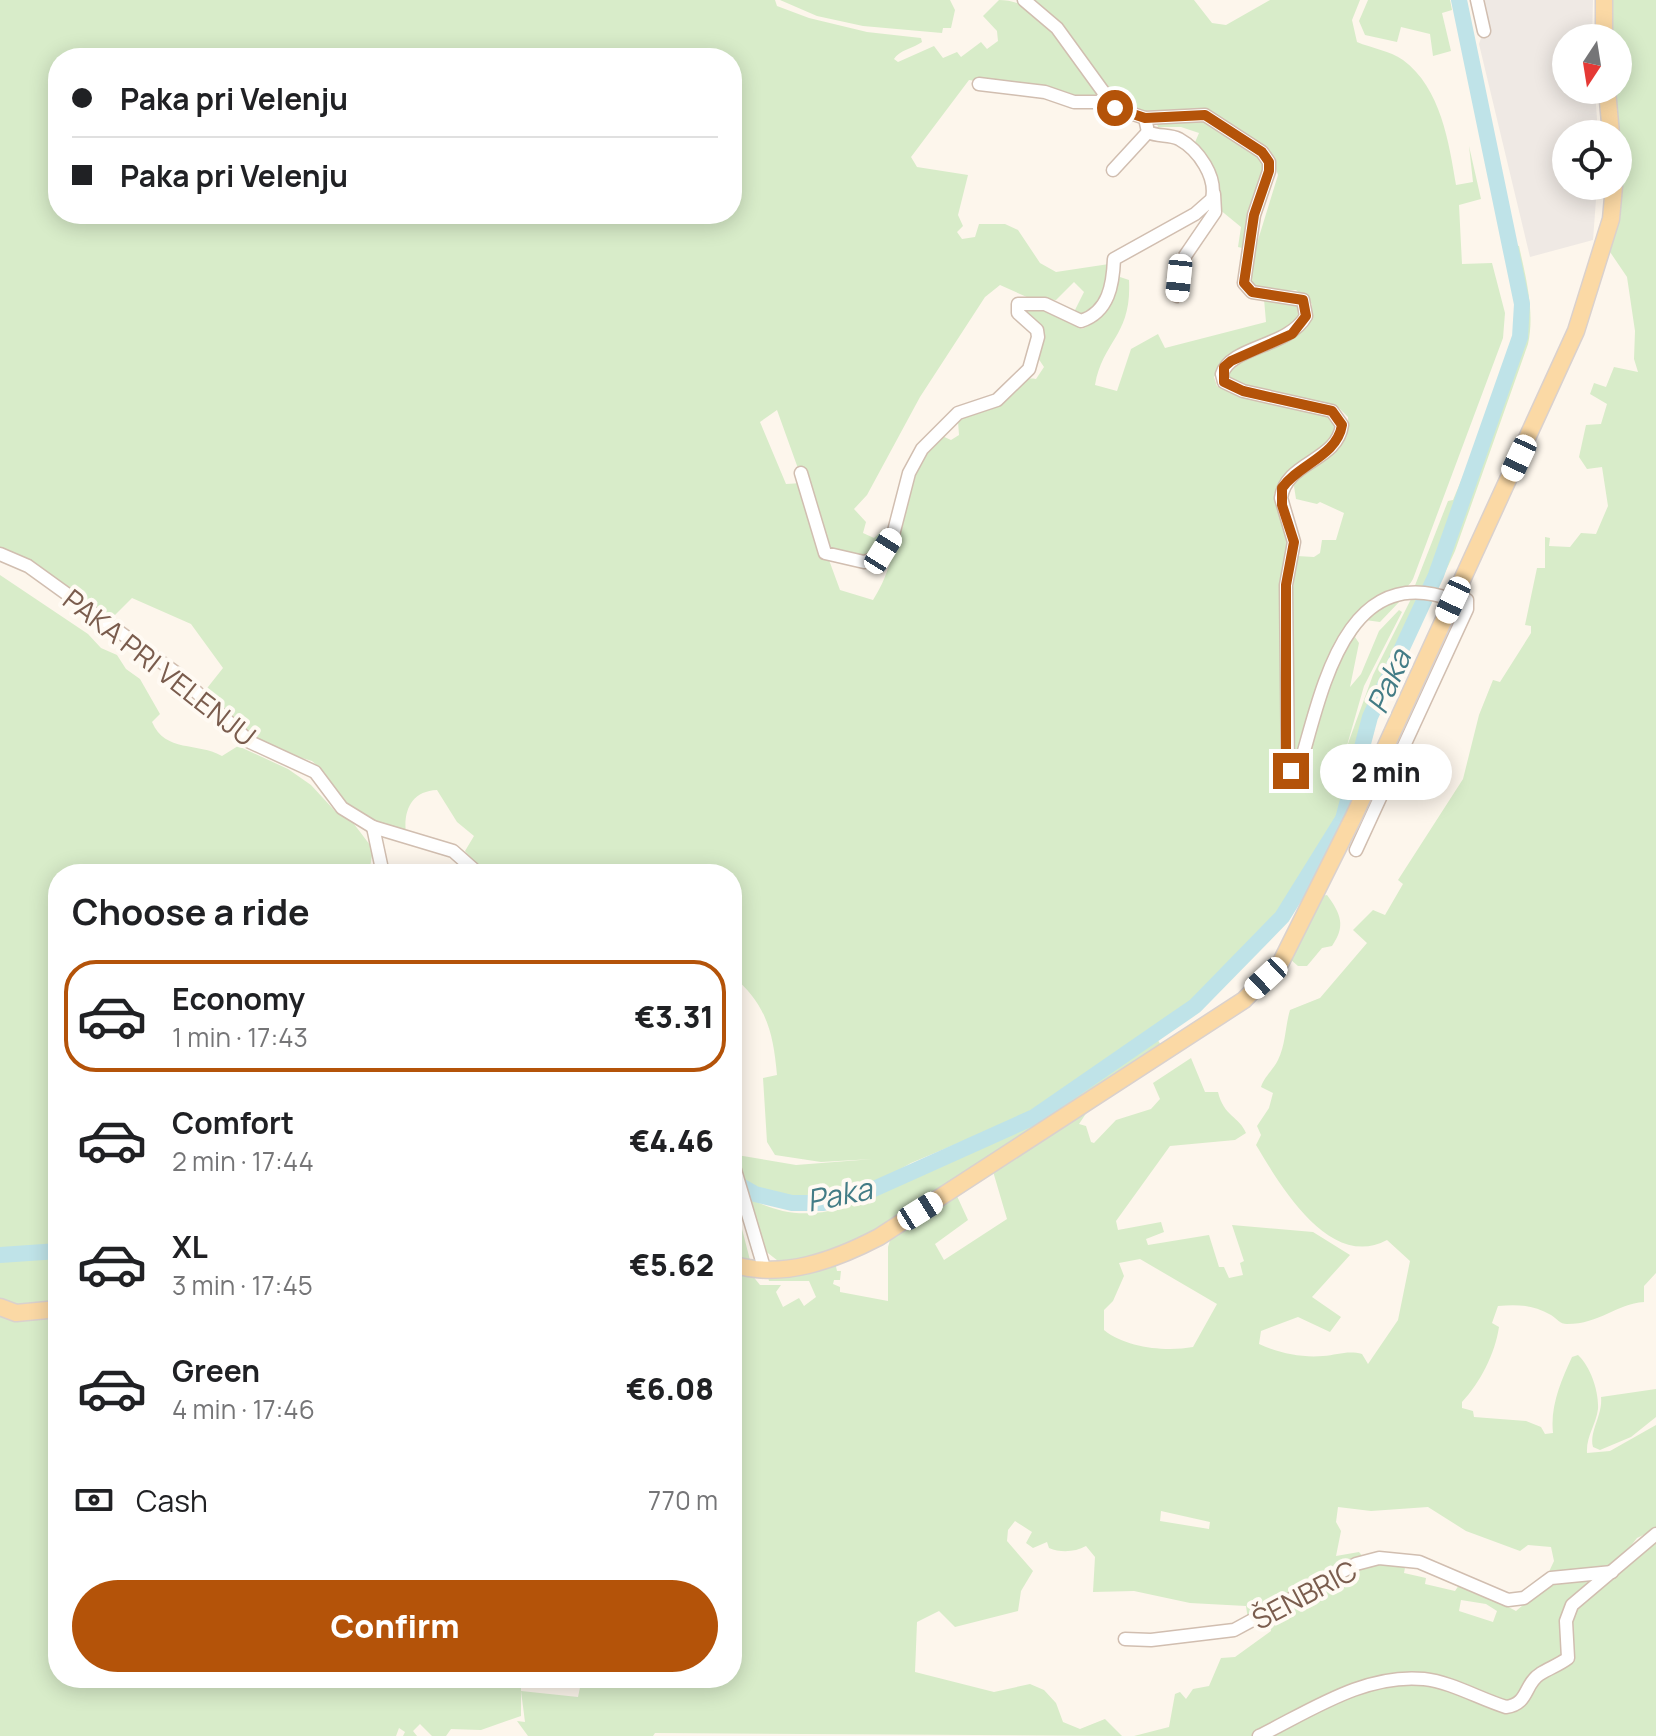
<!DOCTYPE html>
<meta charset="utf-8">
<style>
body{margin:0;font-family:Manrope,sans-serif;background:#f6f6f6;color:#202124;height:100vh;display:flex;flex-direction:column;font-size:30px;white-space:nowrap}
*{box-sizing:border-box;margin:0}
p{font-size:26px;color:#757577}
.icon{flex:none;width:44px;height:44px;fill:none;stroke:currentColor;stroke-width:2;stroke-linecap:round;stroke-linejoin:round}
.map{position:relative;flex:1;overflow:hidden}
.panel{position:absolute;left:48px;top:864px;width:694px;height:824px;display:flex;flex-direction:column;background:#fff;border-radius:32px;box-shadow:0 4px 20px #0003}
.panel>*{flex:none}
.top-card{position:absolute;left:48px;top:48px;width:694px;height:176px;border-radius:32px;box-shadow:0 4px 20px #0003;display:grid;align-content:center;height:176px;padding:0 24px;background:#fff}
.needle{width:52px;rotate:192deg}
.fabs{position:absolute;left:1552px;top:24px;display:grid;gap:16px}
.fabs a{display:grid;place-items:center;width:80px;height:80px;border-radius:50%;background:#fff;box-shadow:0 4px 20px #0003;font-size:40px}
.end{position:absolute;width:36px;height:36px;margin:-18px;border:10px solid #b45309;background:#fff;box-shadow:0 0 0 4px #fff}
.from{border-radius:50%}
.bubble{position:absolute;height:56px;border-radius:28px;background:#fff;box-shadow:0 4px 20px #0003;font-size:26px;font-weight:800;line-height:56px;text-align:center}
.car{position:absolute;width:24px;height:48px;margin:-24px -12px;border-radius:10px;box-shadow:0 0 6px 2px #0007;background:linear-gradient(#fff 24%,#345 0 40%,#fff 0 76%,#345 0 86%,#fff 0)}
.top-card b{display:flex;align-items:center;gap:28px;height:76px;font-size:30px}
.top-card b+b{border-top:2px solid #e0e0e0}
.top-card i{width:20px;height:20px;background:#202124}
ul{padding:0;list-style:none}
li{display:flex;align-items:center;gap:24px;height:112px;margin:0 16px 12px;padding:0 8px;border:4px solid transparent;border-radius:32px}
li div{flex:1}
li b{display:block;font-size:30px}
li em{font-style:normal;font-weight:800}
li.active{border-color:#b45309}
li>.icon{width:72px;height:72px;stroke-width:1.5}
h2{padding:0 24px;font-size:36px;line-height:96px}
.pay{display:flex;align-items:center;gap:20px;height:88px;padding:0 24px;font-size:30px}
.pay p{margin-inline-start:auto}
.action{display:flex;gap:16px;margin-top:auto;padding:16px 24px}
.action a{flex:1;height:92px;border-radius:48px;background:#b45309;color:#fff;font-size:32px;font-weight:800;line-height:92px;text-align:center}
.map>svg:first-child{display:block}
.industrial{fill:#efe9e4}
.green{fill:#d8ecc9;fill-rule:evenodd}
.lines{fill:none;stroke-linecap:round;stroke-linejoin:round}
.river{stroke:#bfe3e8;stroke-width:16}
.minor-casing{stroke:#d1beb0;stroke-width:15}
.major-casing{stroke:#dad1cd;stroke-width:19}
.minor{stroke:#fff;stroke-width:12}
.major{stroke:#fbd9a5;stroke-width:16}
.route{stroke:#b45309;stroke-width:10}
.labels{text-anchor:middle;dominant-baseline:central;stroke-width:8;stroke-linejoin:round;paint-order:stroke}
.street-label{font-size:28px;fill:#7a5c4d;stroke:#fffaf3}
.water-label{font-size:30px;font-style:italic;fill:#437c86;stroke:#fffaf3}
</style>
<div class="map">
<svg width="1656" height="1736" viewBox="0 0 1656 1736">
<rect width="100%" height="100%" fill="#fdf6ec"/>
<polygon class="industrial" points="1477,0 1593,0 1592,38 1566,38 1566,90 1595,90 1598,134 1566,134 1566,186 1597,186 1593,240 1530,257 1479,44 1482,35"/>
<g class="green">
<path d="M0,0h775l2,6 32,12 58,14 54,6 1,4c-8,6 -23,8 -28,17l4,3 36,-16 9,12 14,-6 4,5 20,-15 6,7 11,-8 -1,-10 -14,-15 16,-16c49,0 79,63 104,99l-30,1 -28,-10 -76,-10 -58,77 6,10 51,8 -10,40 5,11 -6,6 5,7 13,-2 4,-13h26l13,6 22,33 16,9 53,-8c6,20 -6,45 -24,54l-12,-4 11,-22 -10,-10 -18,18 -27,-2 -29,-13 -15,12 -65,100 -53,98 -13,14 12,13 -3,11 11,5 10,-9 3,3 -12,26 -48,-9 -50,-139 -17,12 26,62 16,-1 16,65 11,12 11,30 33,10c33,-50 23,-122 67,-165l11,5 8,-5 -1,-14 11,-11c10,-3 23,1 31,-8 13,-12 14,-26 36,-23l8,-12 -6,-9 6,-24 -22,-21 1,-9 29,4 30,21c22,-9 34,-31 35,-53l12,4c3,56 -26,60 -34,105l22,6 14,-42 27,-15 7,14 101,-26 -2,-23 32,1 6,14 -3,10 -70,34 -15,19 3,9c32,16 100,11 121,39l-3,15 -49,37 -12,17 18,43 -11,55 -1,182 3,12 9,2 10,-10c9,-40 34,-140 65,-165 9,-8 23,-10 34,-13l-21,22 -15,-2 -10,17 4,6 -9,44 11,-13 18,-43 20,-21 3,2 -38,74 -18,63 27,-74 38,-76 8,1 -43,88 -37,130 -15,32 -42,62 -86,88 -71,47 -59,45 -32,19 -123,52 -55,31 -4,-3c-49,18 -65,2 -110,-8l-5,-28 59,10 77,-6 -52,3 -46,-7 -8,-13 -4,-64 14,-3c-4,-45 -11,-70 -45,-100v-101h-249l-18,-23 9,-15 -17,-14 -20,-32c-25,1 -34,20 -31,44l-55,-24 -27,-38 -12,-11 -50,-15 -58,-54 19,-24 -32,-44 -59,-26 -22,22 -79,-57 -31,-13zM58,58h674v156h-674z"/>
<polygon points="780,0 950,0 955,10 951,28 943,28 942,33 863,26 817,16"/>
<path d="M1029,0h165l18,23 14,2 44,-25h90l-8,20 5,22c14,6 34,9 46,18 38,28 46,83 53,125l17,-3 -4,-36 12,53 -22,6 3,59 30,-1 13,50 -2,25 -90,241c-11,21 -40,18 -56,34 -32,32 -48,111 -63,154l-2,-172 5,-39 17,1 6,-4 2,-13h14l8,-27 -24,-11 -3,2 -21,-5 -3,-19c23,-16 58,-30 55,-63l-9,-9 -115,-29c3,-4 7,-12 11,-16 27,-22 74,-14 77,-59l-16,-14 -34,2 -16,-13 32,-104 -7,-22 -59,-39 -58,-1 -35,-5z"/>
<polygon points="1368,0 1450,0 1452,10 1442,13 1451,51 1433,56 1430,34 1401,27 1397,42 1365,35 1359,21"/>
<path d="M1610,0h46v1273l-12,13v16c-28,2 -44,22 -77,22 -7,0 -10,-5 -16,-9 -18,-10 -33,-11 -53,-9l-6,17 7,4c-4,27 -19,56 -37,75v6l11,3 1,6 52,4 15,6 4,7 8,-1c-3,-27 8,-52 19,-76l6,-2c13,12 21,37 20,54 -2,16 -12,27 -11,44l23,-2 46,-26v104l-19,9 -21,27 -69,11 7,-15 -3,-14 -23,-2 -8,6 -54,-20 -38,-24 -57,4 -33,-4 -2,15 5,9 -5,25 23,-4 5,6 -116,62 -2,-14 -56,-3 -56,-12 -41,1 2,-35 -9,-11c-11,6 -25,7 -37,2l-2,-6 -14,6 -7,-5 6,-11 -17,-11 -7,9 -1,11 26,30 -12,20 -3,20 -63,16 -16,-16 -22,11 -2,50 79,20 36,-8 14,6 12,13 7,19 17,7 25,-10 17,17 -467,-3 -2,3h-125l-11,-15 8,1 -4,-31 57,6 4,-19h150v-409l20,6 8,10h21l-5,7 7,15 16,-9 5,8 12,-9 -7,-16h-40l-1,-4 67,-15 2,9h4l-1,9h-6l-1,4 7,3v5l48,9v-54l3,-10 65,-43 12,26 -33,24 9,16 63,-41 -15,-51 97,-59 -10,15 7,2 5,16 3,1 22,-23 35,-11 9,-10 -7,-16 38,-25 14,34h13c6,25 21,24 28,41l-11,7 -65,6 -54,75 2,9 43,-8 3,10 -18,7 2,6 61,-10 10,32h5l5,11 14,-3 -3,-12 4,-2 -12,-36 81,7 37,23 -38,42 29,20 -11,15 -32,-15 -37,14 -2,13c19,9 43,14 64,12 14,-1 25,-6 39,-2l6,10 30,-44 12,-59 -23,-21c-57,31 -107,-55 -131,-95l5,-10 -4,-9 12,-18 4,-15 -12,-6c3,-10 12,-17 17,-27 8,-17 7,-33 12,-50l30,-12 47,-55 -14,-13 20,-20 12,5 18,-31 -5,-4 65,-101 16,-64 14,-35 7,2 31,-49v-7l-6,-1 12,-57h8v-31l5,1 -1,8 21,1 11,-14 15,1 12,-28 -6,-39 -15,2 -8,-12 7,-32 15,-1 6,-20 -17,-10 4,-11 12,4 8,-20 24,5 -4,-13 1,-28 -8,-54 -19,-28 12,-63 -8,-96h6v-52h-8zM1140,1259l77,45 -24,43c-27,5 -67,1 -89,-17v-20l9,-9 11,-25 -5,-13zM1161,1511l49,11 -1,7 -49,-8z"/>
<polygon points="1199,117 1223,125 1266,163 1247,249 1238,247 1241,227 1219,209 1193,147 1199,133 1181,127 1158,127 1156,121"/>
<path d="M1514,245l5,1c7,32 16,66 9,98l-73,207 -18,39h-5l91,-248 2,-30z"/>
<polygon points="1474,462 1425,589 1414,588 1448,501 1453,500 1468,464"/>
<path d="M0,575l88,59 13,14 16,7 9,14 14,10 20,35 -8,8c13,31 46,20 70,34l16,-10 50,23 23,16 24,26 16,9 22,29 -4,25h-311v430l-33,3 -25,-6z"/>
<path d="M1327,895c14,19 19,31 5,51l-10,2 -15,18h-9l-8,-7 31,-63z"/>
<path d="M1156,1037l6,10 -316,201 -64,16 -18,-14 -20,-54c24,12 43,19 70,17 44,-3 81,-30 119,-49 33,-17 69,-26 102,-43 43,-24 81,-55 121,-84z"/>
<polygon points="732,1226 742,1229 751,1264 732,1258"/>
<polygon points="0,1312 58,1315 58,1678 521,1678 521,1716 481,1730 451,1729 446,1736 432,1736 420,1724 413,1731 417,1736 403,1736 405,1732 399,1728 396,1736 0,1736"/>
<path d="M1656,1389v28l-25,20 -31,13 -7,-3c-4,-16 10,-32 8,-50z"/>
<path d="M1656,1538v198h-522l35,-9 6,-33 5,-2 6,7 7,-10 16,-3 12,-28 14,-1 36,-26 -2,-17c44,-24 85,-54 137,-52l-2,11 22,5 -1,6 30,7 6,-9 55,29 36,-31 46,-2zM1461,1600l25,4 11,7 -4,11 -34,-11z"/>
</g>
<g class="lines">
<g class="river">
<polyline points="732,1181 755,1194 792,1203 823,1203 865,1193 1034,1117 1195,1006 1282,917 1343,819 1370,717 1436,575 1520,337 1522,304 1459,0"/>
<polyline points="0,1255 58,1251"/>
</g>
<g class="minor-casing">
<g id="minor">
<path d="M1024,0l33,28 58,80 30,10 60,-3 57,37 7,10v9l-15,44 -10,68 8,9 51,8 3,16c-17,31 -75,30 -84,58l2,8 19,9 89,20 10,14c-5,37 -56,36 -61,73l13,44 -8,43 2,185 8,2 4,-7c22,-74 45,-205 153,-165"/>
<polyline points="1477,0 1484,31"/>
<polyline points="979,84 1045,92 1074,102 1108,102"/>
<polyline points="1113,170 1148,132"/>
<polyline points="1177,296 1185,256 1215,212 1214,194"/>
<path d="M801,473l24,80 39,9 13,-4 16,-23 16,-62 13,-24 36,-36 39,-13 32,-31 9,-32 -1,-7 -19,-17v-9h27l36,17c28,-9 32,-37 33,-62l81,-45 17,-15c5,-22 -13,-49 -33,-60 -10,-5 -21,-2 -31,-7l-3,-14"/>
<polyline points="0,554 28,566 175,672 250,742 315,772 342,808 373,827 453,851 479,874"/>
<polyline points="373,827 383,874"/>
<polyline points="1356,850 1467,609 1467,600 1456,594"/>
<polyline points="732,1160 765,1271"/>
<polyline points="1125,1639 1151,1640 1234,1630 1356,1564 1379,1558 1419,1562 1508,1600 1524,1598 1551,1578 1612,1572"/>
<path d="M1259,1736c51,-25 106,-63 165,-57 27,3 56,20 82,28 23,-3 18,-23 34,-33 9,-6 19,-9 28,-16l-2,-37 6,-16 84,-71"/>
</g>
</g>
<g class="major-casing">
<g id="major">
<polyline points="1604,38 1604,0"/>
<polyline points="1607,90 1611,134"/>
<path d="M732,1264c50,16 103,-4 147,-27l345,-224 20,-13 37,-38 73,-146 222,-485 35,-112 3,-33"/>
<polyline points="0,1307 16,1313 58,1309"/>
</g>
</g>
<use href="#minor" class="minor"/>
<use href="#major" class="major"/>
</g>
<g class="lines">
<path class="route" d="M1115,108l30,10 60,-3 57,37 7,10v9l-15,44 -10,68 8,9 51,8 3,16 -14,18 -61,27 -7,6v15l19,9 89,20 10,14c-5,31 -43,39 -60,63v17l12,37 -8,43v180l5,6"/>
</g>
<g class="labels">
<g class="street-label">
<text transform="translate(160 667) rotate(38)">PAKA PRI VELENJU</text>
<text transform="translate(1304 1594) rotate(-28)">ŠENBRIC</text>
</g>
<g class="water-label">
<text transform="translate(1388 681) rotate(-66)">Paka</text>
<text transform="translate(839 1194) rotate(-12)">Paka</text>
</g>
</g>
</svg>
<div class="fabs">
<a><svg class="needle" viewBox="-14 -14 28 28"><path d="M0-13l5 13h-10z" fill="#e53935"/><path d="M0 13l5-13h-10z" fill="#757577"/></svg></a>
<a><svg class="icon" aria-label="locate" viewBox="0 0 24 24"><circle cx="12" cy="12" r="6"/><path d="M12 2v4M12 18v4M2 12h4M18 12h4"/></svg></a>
</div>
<i class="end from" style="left:1115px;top:108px"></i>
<i class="end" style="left:1291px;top:771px"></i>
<div class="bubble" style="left:1320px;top:744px;width:132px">2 min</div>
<i class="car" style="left:1179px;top:278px;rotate:186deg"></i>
<i class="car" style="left:1519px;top:458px;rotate:205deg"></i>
<i class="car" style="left:883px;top:551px;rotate:32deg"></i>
<i class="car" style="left:1453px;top:600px;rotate:205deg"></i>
<i class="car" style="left:1266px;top:978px;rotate:227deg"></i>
<i class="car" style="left:920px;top:1211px;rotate:58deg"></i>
<div class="top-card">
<b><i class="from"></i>Paka pri Velenju</b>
<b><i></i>Paka pri Velenju</b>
</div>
<section class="panel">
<h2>Choose a ride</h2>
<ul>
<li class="active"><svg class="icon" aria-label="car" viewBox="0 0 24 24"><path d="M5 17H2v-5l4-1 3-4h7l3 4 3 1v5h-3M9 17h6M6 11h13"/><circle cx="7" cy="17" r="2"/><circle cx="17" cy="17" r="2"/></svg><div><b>Economy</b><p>1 min · 17:43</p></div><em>€3.31</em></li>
<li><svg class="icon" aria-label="car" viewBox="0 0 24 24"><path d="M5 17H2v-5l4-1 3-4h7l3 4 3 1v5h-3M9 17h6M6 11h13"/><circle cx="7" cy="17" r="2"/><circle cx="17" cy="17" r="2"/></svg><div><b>Comfort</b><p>2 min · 17:44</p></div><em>€4.46</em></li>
<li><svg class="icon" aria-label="car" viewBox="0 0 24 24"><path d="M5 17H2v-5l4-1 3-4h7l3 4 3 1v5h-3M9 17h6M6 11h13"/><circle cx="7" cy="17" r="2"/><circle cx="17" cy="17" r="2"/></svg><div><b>XL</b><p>3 min · 17:45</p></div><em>€5.62</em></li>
<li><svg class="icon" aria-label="car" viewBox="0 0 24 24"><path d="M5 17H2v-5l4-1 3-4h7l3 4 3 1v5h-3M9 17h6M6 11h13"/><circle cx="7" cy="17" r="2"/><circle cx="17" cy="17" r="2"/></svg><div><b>Green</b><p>4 min · 17:46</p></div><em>€6.08</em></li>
</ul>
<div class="pay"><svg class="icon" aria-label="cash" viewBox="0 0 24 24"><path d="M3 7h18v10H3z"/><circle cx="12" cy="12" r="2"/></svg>Cash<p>770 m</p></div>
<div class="action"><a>Confirm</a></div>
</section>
</div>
